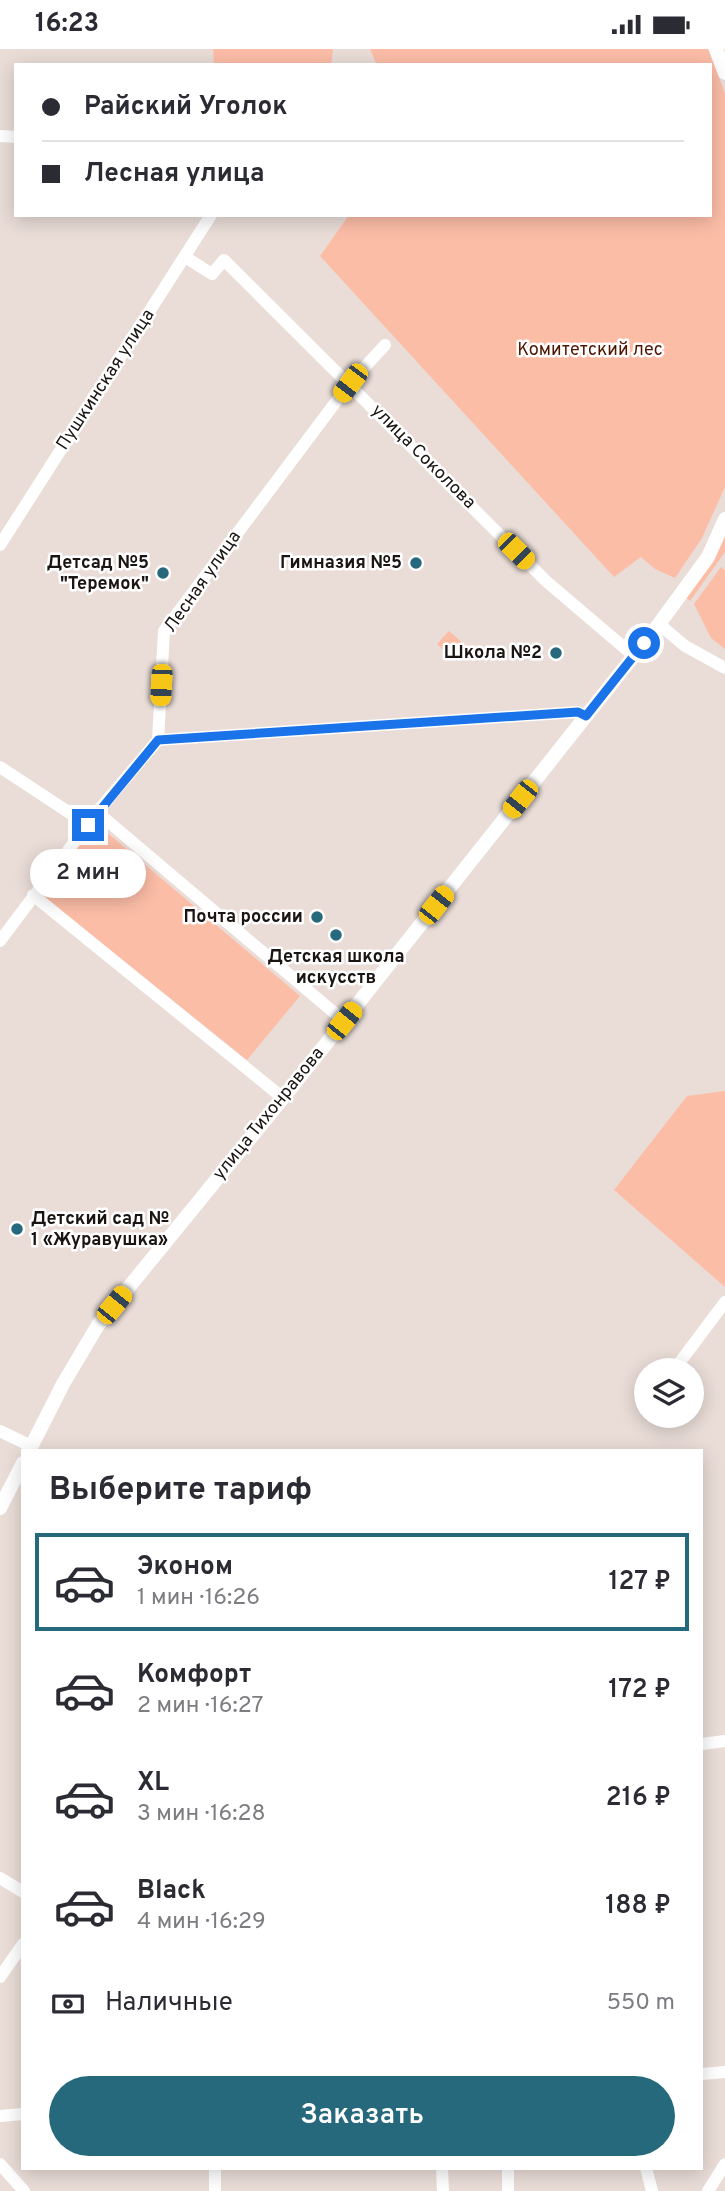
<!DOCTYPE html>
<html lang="ru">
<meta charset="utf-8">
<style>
body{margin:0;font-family:Overpass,sans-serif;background:#f7f7f7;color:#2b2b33;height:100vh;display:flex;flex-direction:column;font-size:26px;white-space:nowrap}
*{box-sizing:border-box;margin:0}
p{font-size:23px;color:#7c7c81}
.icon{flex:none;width:38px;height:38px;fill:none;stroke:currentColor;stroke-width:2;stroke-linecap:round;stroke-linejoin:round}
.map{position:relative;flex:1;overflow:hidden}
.panel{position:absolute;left:21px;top:1400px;width:682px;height:721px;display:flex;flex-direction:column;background:#fff;border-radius:0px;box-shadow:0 4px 18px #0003}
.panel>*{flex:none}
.top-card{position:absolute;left:14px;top:14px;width:698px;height:154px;border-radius:0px;box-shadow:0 4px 18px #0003;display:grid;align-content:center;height:154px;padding:0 28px;background:#fff}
.tools{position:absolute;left:634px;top:1309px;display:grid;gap:14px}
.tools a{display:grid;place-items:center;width:70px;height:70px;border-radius:50%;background:#fff;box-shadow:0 4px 18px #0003;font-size:35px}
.end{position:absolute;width:32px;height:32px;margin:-16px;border:9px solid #1a73e8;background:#fff;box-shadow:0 0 0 4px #fff}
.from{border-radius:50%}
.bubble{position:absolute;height:49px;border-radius:24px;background:#fff;box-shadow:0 4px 18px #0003;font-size:23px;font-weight:600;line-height:49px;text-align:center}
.car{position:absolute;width:21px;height:42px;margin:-21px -10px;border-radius:9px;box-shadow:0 0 5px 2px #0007;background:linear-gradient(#f5c518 24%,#345 0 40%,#f5c518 0 76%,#345 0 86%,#f5c518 0)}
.top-card b{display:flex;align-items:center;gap:24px;height:66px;font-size:26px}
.top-card b+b{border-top:2px solid #e1e1e2}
.top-card i{width:18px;height:18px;background:#2b2b33}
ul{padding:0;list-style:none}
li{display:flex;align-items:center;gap:21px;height:98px;margin:0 14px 10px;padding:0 14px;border:4px solid transparent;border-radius:0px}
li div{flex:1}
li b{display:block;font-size:26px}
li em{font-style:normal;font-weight:600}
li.on{border-color:#27697c}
li>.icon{width:63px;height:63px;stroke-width:1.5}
h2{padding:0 28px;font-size:32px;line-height:84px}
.pay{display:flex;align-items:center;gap:18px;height:77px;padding:0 28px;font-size:26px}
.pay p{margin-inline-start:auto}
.cta{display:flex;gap:14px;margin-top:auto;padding:14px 28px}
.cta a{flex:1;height:80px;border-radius:42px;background:#27697c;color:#fff;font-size:28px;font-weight:600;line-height:80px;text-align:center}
.status{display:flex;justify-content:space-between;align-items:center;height:49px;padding:0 35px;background:#fff;direction:ltr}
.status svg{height:19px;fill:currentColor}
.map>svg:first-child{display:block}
.green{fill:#fcbda7}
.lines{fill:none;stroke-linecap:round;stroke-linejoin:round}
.minor{stroke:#fff;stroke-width:12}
.major{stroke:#fff;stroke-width:14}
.route{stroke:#1a73e8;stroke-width:9}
.poi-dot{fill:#27697c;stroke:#fff;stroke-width:2.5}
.labels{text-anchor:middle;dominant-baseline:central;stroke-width:5;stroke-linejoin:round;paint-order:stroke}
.park-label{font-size:18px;fill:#4f1701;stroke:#fff}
.street-label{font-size:18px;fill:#1a1513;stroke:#fff}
.poi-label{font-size:18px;font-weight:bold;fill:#1a1513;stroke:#fff;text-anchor:end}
</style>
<div class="status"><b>16:23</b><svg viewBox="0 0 49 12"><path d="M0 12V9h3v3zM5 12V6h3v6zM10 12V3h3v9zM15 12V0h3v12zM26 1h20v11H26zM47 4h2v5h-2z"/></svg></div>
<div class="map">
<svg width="725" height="2142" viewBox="0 0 725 2142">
<rect width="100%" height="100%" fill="#eaddd8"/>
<g class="green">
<polygon points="213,0 333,0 331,16 214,16"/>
<polygon points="370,0 708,0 725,44 725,438 702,489 675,529 655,520 641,508 614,528 320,207 349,166 710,166 710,16 377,16"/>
<polygon points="725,481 725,503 690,552 685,548"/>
<polygon points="721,518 725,521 725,600 711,589 694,555"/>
<polygon points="449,582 467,598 455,612 437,595"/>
<polygon points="96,774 300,947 247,1011 39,844"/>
<polygon points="725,1042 725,1238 614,1141 687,1047"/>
</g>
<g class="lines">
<g class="minor">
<polyline points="0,87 16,88"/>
<polyline points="185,208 212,225 224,211 546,532 634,607"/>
<polyline points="0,496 211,166"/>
<polyline points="659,575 685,597 725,619"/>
<polyline points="158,691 578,663 586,667"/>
<polyline points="0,718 88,776"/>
<polyline points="97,763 344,972"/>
<polyline points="33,846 283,1049"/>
<polyline points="0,892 97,763 158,691 164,582 350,334 385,296"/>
<polyline points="674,1321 725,1253"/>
<polyline points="0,1382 31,1397"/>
<polyline points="702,1695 725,1692"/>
<polyline points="0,1829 23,1843"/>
<polyline points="0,1928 23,1895"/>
<polyline points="702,2025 725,2023"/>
<polyline points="0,2067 23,2065"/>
<polyline points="0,2115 24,2142"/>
<polyline points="215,2119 215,2142"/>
<polyline points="442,2119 443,2142"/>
<polyline points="508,2119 508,2142"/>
<polyline points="646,2119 652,2142"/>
<polyline points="708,2142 725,2115"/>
</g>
<g class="major">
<polyline points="716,0 725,24"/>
<polyline points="29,1402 63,1335 98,1276 283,1049 659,575 708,508 725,470"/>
<polyline points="0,1459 23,1414"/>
</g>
</g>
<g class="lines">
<polyline class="route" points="88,776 158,691 578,663 586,667 644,594"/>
</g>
<g class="poi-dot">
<circle cx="416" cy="514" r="7"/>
<circle cx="163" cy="524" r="7"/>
<circle cx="556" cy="604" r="7"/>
<circle cx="317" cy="868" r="7"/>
<circle cx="336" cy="886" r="7"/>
<circle cx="17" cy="1180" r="7"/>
</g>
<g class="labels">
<g class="park-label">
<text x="590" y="301">Комитетский лес</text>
</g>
<g class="street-label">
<text transform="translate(106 331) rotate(-57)">Пушкинская улица</text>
<text transform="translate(423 408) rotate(45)">улица Соколова</text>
<text transform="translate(203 533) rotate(-55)">Лесная улица</text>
<text transform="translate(269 1065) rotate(-51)">улица Тихонравова</text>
</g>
<g class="poi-label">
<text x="149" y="514">Детсад №5<tspan x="149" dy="21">"Теремок"</tspan></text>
<text x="402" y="514">Гимназия №5</text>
<text x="542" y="604">Школа №2</text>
<text x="303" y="868">Почта россии</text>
<text x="336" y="908" text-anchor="middle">Детская школа<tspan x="336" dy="21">искусств</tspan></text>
<text x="31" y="1170" text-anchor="start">Детский сад №<tspan x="31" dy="21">1 «Журавушка»</tspan></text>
</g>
</g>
</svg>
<div class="tools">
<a><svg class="icon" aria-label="layers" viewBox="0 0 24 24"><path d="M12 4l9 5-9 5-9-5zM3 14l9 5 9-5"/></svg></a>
</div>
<i class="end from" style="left:644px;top:594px"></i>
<i class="end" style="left:88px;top:776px"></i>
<div class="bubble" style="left:30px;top:800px;width:116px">2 мин</div>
<i class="car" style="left:350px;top:334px;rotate:217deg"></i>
<i class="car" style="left:516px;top:502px;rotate:135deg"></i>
<i class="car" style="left:161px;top:636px;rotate:183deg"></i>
<i class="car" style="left:520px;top:750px;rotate:218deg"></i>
<i class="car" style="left:436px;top:856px;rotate:38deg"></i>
<i class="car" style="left:344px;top:972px;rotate:39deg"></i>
<i class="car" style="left:114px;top:1256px;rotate:39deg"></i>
<div class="top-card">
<b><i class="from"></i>Райский Уголок</b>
<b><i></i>Лесная улица</b>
</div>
<section class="panel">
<h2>Выберите тариф</h2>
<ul>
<li class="on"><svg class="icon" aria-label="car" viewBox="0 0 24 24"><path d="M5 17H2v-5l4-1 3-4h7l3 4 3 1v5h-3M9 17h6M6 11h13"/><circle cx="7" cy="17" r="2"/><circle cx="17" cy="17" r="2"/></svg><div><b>Эконом</b><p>1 мин · 16:26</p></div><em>127 ₽</em></li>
<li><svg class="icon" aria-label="car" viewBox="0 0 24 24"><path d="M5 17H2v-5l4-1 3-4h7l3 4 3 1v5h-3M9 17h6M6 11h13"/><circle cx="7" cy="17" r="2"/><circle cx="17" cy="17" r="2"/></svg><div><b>Комфорт</b><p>2 мин · 16:27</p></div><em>172 ₽</em></li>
<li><svg class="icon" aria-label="car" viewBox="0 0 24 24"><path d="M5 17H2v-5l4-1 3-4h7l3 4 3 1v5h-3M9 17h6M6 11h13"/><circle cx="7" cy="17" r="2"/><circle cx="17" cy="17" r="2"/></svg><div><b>XL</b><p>3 мин · 16:28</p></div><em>216 ₽</em></li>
<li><svg class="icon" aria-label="car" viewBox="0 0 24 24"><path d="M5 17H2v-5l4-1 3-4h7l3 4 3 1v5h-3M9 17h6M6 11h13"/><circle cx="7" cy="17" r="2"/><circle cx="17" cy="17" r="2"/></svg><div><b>Black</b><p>4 мин · 16:29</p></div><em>188 ₽</em></li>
</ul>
<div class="pay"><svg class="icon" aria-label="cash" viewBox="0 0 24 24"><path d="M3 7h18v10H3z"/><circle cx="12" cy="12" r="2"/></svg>Наличные<p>550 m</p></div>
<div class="cta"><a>Заказать</a></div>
</section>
</div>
